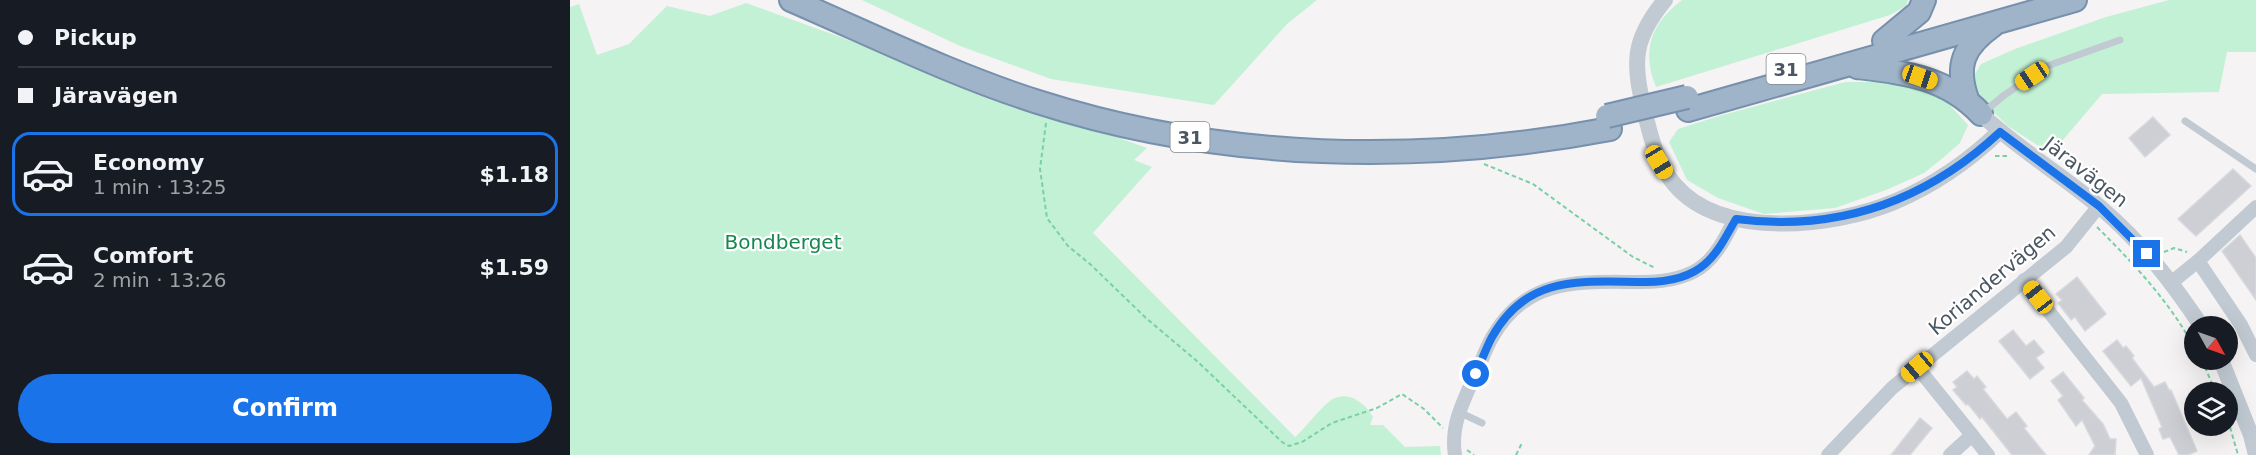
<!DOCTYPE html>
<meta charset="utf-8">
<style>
body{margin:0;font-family:"DejaVu Sans",sans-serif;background:#20242c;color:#f1f3f6;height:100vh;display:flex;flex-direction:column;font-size:22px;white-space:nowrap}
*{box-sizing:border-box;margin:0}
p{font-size:20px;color:#9ea1a6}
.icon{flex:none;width:33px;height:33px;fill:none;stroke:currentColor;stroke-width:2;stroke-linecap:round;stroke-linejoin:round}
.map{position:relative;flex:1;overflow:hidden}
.details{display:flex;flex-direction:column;background:#171b24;width:570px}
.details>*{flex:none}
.banner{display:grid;align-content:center;height:132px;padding:0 18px;background:#171b24}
.needle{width:39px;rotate:130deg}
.buttons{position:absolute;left:1614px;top:316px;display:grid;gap:12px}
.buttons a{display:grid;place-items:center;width:54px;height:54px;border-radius:50%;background:#171b24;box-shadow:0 6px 24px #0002;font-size:30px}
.end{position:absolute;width:27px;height:27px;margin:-14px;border:8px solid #1a73e8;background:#fff;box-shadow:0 0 0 3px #fff}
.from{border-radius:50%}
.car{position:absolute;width:18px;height:36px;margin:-18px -9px;border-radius:8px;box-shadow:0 0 4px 2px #0007;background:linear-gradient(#f5c518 24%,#345 0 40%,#f5c518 0 76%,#345 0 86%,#f5c518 0)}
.banner b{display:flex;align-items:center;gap:21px;height:57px;font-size:22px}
.banner b+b{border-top:2px solid #363941}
.banner i{width:15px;height:15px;background:#f1f3f6}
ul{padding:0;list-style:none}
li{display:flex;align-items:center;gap:18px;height:84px;margin:0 12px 9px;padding:0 6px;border:3px solid transparent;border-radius:18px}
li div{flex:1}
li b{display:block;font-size:22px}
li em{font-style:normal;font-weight:700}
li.current{border-color:#1a73e8}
li>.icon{width:54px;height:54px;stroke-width:1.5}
.cta{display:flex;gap:12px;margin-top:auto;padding:12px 18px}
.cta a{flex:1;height:69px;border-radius:36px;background:#1a73e8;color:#fff;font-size:24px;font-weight:700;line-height:69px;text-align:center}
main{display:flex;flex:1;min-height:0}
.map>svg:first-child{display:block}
.green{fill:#c3f1d5}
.building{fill:#cdcfd5;stroke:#d7d9de;stroke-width:1.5}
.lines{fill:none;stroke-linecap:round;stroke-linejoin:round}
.trunk-casing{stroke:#7690ad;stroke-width:26}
.path{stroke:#7ad0a6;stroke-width:2;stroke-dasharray:4.5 3;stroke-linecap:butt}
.service{stroke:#c1cad2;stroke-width:7}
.minor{stroke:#c1cad2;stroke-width:14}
.tertiary{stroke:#c1cad2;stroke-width:16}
.trunk{stroke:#9fb4c9;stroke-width:22}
.trunk-bridge-casing{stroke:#7690ad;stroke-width:26;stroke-linecap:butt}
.trunk-bridge{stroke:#9fb4c9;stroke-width:22}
.route{stroke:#1a73e8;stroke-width:8}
.labels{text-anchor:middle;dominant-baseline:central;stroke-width:4.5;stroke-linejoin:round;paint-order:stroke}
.shield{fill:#fff;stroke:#808990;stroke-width:1.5}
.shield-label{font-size:18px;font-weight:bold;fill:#4a5661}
.street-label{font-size:20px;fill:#4a5661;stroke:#fff}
.park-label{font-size:20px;fill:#17864f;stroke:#fff}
</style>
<main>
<section class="details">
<div class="banner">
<b><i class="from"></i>Pickup</b>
<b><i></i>Järavägen</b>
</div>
<ul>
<li class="current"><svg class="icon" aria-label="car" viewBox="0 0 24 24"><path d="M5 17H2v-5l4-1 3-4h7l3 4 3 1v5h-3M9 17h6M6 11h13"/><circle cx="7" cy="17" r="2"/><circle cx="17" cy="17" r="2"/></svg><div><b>Economy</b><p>1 min · 13:25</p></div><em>$1.18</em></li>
<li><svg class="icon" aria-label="car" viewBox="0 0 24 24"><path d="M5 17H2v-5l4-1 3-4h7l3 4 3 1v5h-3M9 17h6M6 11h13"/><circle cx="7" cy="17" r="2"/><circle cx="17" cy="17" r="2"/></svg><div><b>Comfort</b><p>2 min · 13:26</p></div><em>$1.59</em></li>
</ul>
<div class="cta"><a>Confirm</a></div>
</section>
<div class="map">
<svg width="1686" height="455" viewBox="0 0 1686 455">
<rect width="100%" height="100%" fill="#f5f3f3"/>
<g class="green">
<polygon points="292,0 747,0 717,24 644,105 481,79 390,46"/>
<path d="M1112,0h226l-2,6 -16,9 -234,72c-15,-37 -5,-63 26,-87z"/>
<polygon points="1599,0 1686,0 1686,52 1657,52 1649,92 1532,94 1481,154 1438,126 1407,96 1403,77 1411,64 1445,49 1536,17"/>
<path d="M176,3l401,145 -13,12 18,7 -59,66 202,204c11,-9 27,-32 38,-38 16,-9 33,5 40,18l-3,8h13l22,22 35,-1 1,9h-871v-448l9,-3 18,51 32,-11 38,-38 43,10z"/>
<polygon points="1275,82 1327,82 1375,100 1398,125 1390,143 1374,157 1354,173 1316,190 1265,208 1194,214 1148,198 1117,180 1099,142 1108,129 1149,116"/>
</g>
<g class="building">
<polygon points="1583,117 1600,135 1575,157 1559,138"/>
<polygon points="1663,169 1681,186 1626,236 1608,219"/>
<polygon points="1670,235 1686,258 1686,300 1652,251"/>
<polygon points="1507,277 1536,314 1515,331 1505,317 1501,320 1488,303 1492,300 1486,294"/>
<polygon points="1443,330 1456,346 1464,340 1474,352 1466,358 1474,368 1460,379 1429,341"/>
<polygon points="1547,340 1553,348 1556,346 1564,356 1562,358 1584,387 1595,382 1599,390 1601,390 1627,451 1618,455 1609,455 1600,437 1593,439 1589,429 1592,427 1571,378 1561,386 1533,351"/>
<polygon points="1397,371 1404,379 1407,376 1416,387 1413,389 1437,419 1446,412 1457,426 1454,428 1476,455 1442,455 1412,417 1410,419 1398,404 1396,405 1383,390 1387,387 1383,382"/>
<polygon points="1493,372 1514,398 1512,400 1533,424 1540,439 1546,439 1545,455 1519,455 1525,446 1512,420 1506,426 1488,400 1493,396 1481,381"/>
<polygon points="1350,418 1362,428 1340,455 1321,455"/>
</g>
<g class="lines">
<g class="trunk-casing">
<g id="trunk">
<path d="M221,0c81,35 162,75 247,102 184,59 383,63 572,27"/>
<polyline points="1314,41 1349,12 1354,0"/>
<path d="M1287,67c49,6 89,10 124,47"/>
<path d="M1397,99c-12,-34 -3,-53 25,-73"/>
<polyline points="1118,110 1505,0"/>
</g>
</g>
<g class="path">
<polyline points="476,123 470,169 477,218 498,246 520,264 576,318 628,362 712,442 719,446 732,442 762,423 807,408 832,394 854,409 873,428"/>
<polyline points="1425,156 1437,156"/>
<polyline points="914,164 963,184 1063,257 1085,268"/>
<path d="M1527,227c37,37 72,74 97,120"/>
<polyline points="1594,252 1604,248 1617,252"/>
<polyline points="1632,360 1646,393"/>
<polyline points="1658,420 1668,455"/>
<polyline points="897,450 904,455"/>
<polyline points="946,455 952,443"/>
</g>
<g class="service">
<polyline points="1413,113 1433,96 1477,66 1550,40"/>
<polyline points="1615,121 1686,169"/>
<polyline points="889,412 912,423"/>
</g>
<g class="minor">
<polyline points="1628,261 1671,325 1686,355"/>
<polyline points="1454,280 1551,403 1577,455"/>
<polyline points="1602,282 1628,261 1686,207"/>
<polyline points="1347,367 1402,435"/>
<path d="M885,455c-5,-30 9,-55 21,-82 6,-12 10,-26 17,-37 35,-60 88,-54 148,-54 23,0 47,-3 64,-18 14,-12 22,-30 30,-45"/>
<polyline points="1258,455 1322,388 1496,247 1529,206"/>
<polyline points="1380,455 1402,435 1418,455"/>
</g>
<g class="tertiary">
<path d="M1095,0c-33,40 -32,62 -21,110 7,27 12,53 31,75 47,55 159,42 219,17 38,-16 76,-42 106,-71"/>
<path d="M1411,114c37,35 81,61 120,94 41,35 71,74 101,119"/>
<polyline points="1651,360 1681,435 1686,455"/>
</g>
<use href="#trunk" class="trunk"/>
<g class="trunk-bridge-casing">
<polyline id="trunk-bridge" points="1037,116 1117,97"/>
</g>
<use href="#trunk-bridge" class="trunk-bridge"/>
</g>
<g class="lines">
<path class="route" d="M906,374c5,-12 10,-26 16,-37 36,-64 91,-55 154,-55 20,0 43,-4 59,-18 14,-12 22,-30 31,-45 101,13 189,-17 264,-87l99,74 48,48"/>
</g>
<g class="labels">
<g class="shield">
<rect x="1196.5" y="54" width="39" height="30" rx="4.5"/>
<rect x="600.5" y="122" width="39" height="30" rx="4.5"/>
</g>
<g class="shield-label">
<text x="1216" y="69">31</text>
<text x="620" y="137">31</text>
</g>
<g class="street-label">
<text transform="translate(1516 172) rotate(38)">Järavägen</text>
<text transform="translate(1422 280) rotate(-40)">Koriandervägen</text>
</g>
<g class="park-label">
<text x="213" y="242">Bondberget</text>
</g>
</g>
</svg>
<div class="buttons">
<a><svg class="needle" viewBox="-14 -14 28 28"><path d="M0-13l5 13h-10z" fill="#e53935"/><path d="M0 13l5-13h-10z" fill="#9ea1a6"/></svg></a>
<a><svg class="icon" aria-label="layers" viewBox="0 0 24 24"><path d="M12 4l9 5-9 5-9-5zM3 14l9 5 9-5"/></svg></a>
</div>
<i class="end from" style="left:906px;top:374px"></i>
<i class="end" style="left:1577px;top:254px"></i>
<i class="car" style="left:1462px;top:76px;rotate:236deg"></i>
<i class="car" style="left:1350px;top:77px;rotate:109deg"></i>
<i class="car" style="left:1089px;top:162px;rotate:149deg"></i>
<i class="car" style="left:1468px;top:297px;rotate:322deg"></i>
<i class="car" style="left:1347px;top:367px;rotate:230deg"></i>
</div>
</main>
